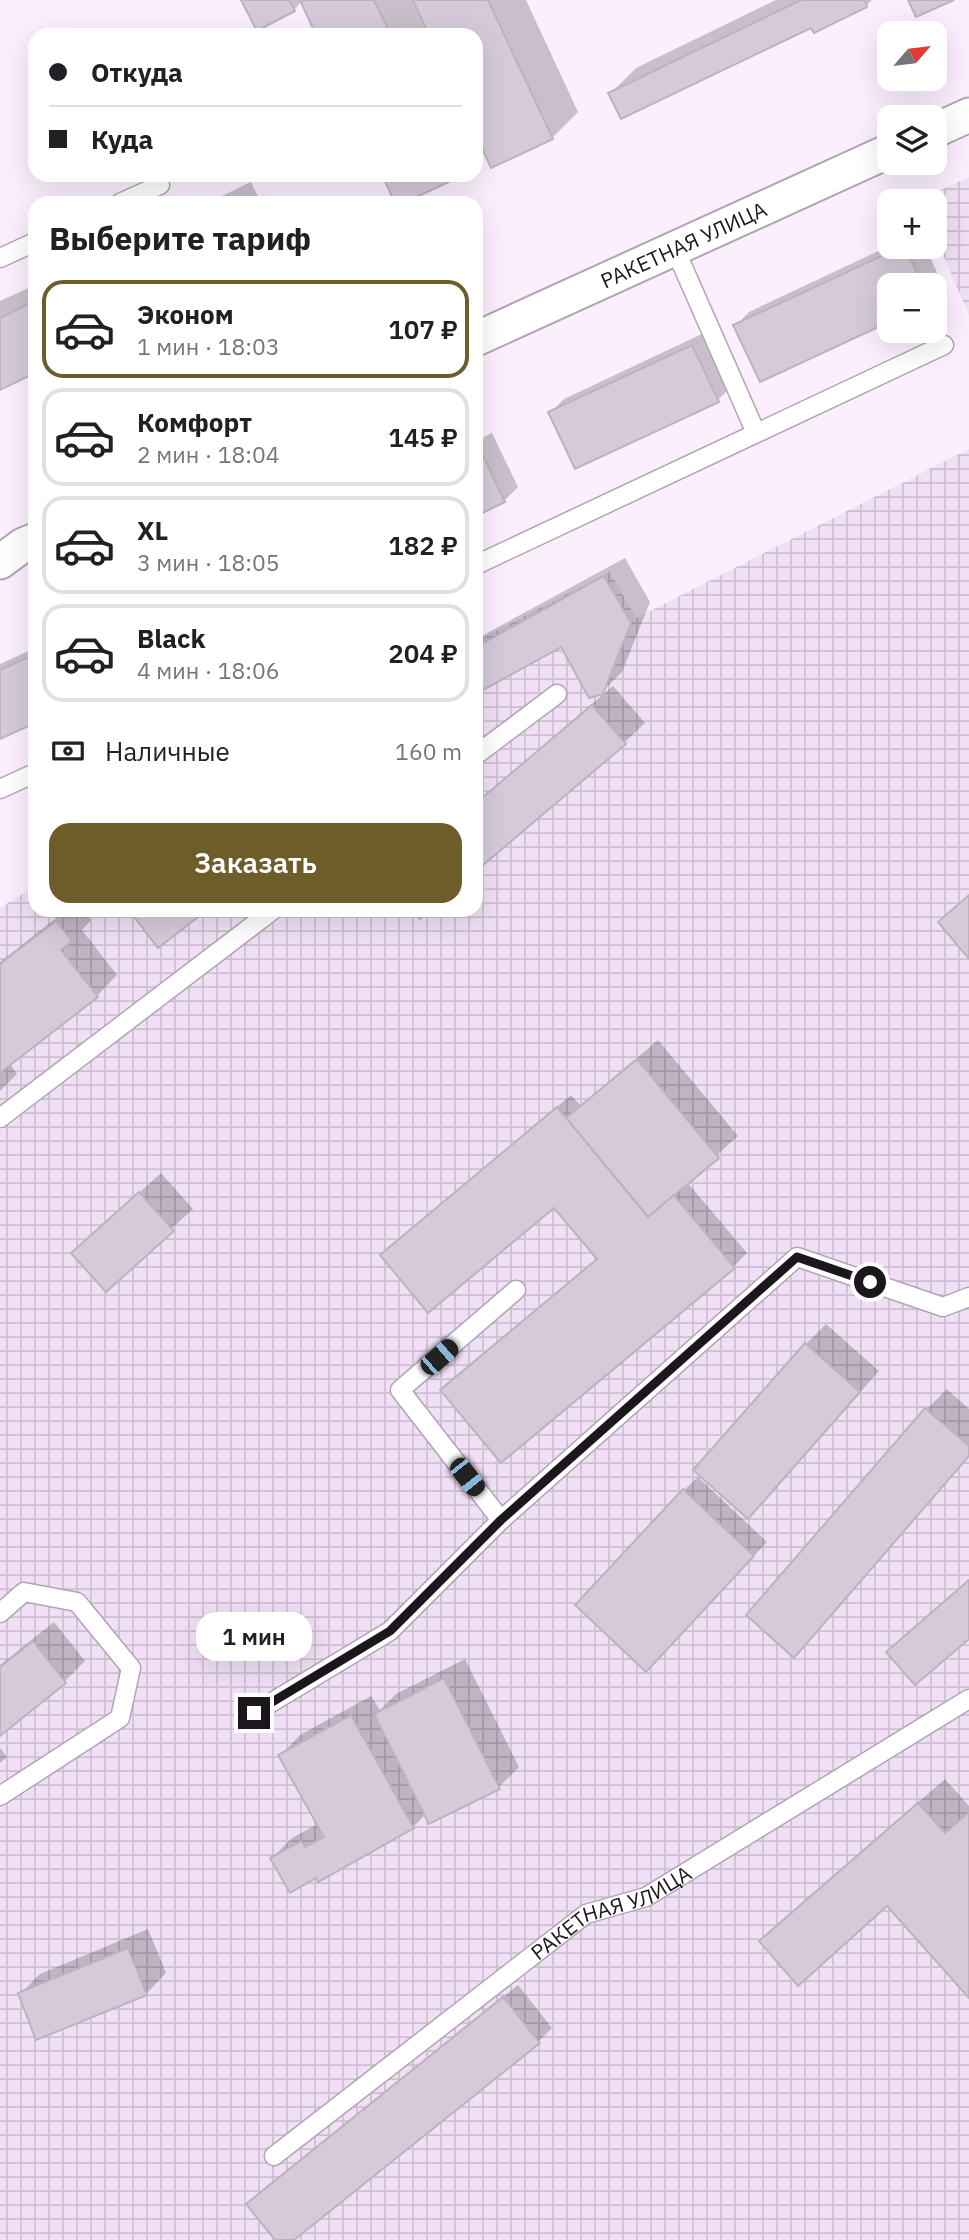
<!DOCTYPE html>
<html lang="ru">
<meta charset="utf-8">
<style>
body{margin:0;font-family:"IBM Plex Sans",sans-serif;background:#f6f6f6;color:#202124;height:100vh;display:flex;flex-direction:column;font-size:26px;white-space:nowrap}
*{box-sizing:border-box;margin:0}
p{font-size:23px;color:#757577}
.icon{flex:none;width:38px;height:38px;fill:none;stroke:currentColor;stroke-width:2;stroke-linecap:round;stroke-linejoin:round}
.map{position:relative;flex:1;overflow:hidden}
.details{position:absolute;left:28px;top:196px;width:455px;height:721px;display:flex;flex-direction:column;background:#fff;border-radius:21px;box-shadow:0 7px 28px #0002}
.details>*{flex:none}
.banner{position:absolute;left:28px;top:28px;width:455px;height:154px;border-radius:21px;box-shadow:0 7px 28px #0002;display:grid;align-content:center;height:154px;padding:0 21px;background:#fff}
.needle{width:46px;rotate:62deg}
.controls{position:absolute;left:877px;top:21px;display:grid;gap:14px}
.controls a{display:grid;place-items:center;width:70px;height:70px;border-radius:14px;background:#fff;box-shadow:0 7px 28px #0002;font-size:35px}
.end{position:absolute;width:32px;height:32px;margin:-16px;border:9px solid #1c171d;background:#fff;box-shadow:0 0 0 4px #fff}
.from{border-radius:50%}
.bubble{position:absolute;height:49px;border-radius:21px;background:#fff;box-shadow:0 7px 28px #0002;font-size:23px;font-weight:600;line-height:49px;text-align:center}
.car{position:absolute;width:21px;height:42px;margin:-21px -10px;border-radius:9px;box-shadow:0 0 5px 2px #0007;background:linear-gradient(#222 24%,#8ab4d8 0 40%,#222 0 76%,#8ab4d8 0 86%,#222 0)}
.banner b{display:flex;align-items:center;gap:24px;height:66px;font-size:26px}
.banner b+b{border-top:2px solid #e0e0e0}
.banner i{width:18px;height:18px;background:#202124}
ul{padding:0;list-style:none}
li{display:flex;align-items:center;gap:21px;height:98px;margin:0 14px 10px;padding:0 7px;border:4px solid #e0e0e0;border-radius:21px}
li div{flex:1}
li b{display:block;font-size:26px}
li em{font-style:normal;font-weight:600}
li.current{border-color:#6d5d2b}
li>.icon{width:63px;height:63px;stroke-width:1.5}
h2{padding:0 21px;font-size:32px;line-height:84px}
.pay{display:flex;align-items:center;gap:18px;height:77px;padding:0 21px;font-size:26px}
.pay p{margin-inline-start:auto}
.primary-button{display:flex;gap:14px;margin-top:auto;padding:14px 21px}
.primary-button a{flex:1;height:80px;border-radius:21px;background:#6d5d2b;color:#fff;font-size:28px;font-weight:600;line-height:80px;text-align:center}
.map>svg:first-child{display:block}
.industrial{fill:url(#industrial-grid)}
.shadow{fill:#0003}
.building{fill:#d6cad9;stroke:#beb2c1;stroke-width:2}
.lines{fill:none;stroke-linecap:round;stroke-linejoin:round}
.lane-casing{stroke:#b1a5b4;stroke-width:21}
.street-casing{stroke:#b1a5b4;stroke-width:37}
.lane{stroke:#fff;stroke-width:18}
.street{stroke:#fff;stroke-width:33}
.route{stroke:#1c171d;stroke-width:9}
.labels{text-anchor:middle;dominant-baseline:central;stroke-width:5;stroke-linejoin:round;paint-order:stroke}
.street-label{font-size:21px;fill:#1c171d;stroke:#fbeffe}
</style>
<div class="map">
<svg width="969" height="2240" viewBox="0 0 969 2240">
<defs>
<pattern id="industrial-grid" width="8" height="8" patternUnits="userSpaceOnUse" patternTransform="scale(1.75)"><rect width="8" height="8" fill="#f1e0f5"/><path d="M0 4h8M4 0v8" fill="none" stroke="#cebfd2"/></pattern>
</defs>
<rect width="100%" height="100%" fill="#fbeffe"/>
<g class="industrial">
<polygon points="969,177 969,315 935,236 934,201 919,200"/>
<polygon points="969,449 969,2240 0,2240 0,908 35,886 35,910 476,910 476,641 610,572 636,618"/>
</g>
<g class="shadow">
<polygon points="243,0 526,0 578,112 552,138 484,149 476,157 476,35 318,35 302,1 294,10"/>
<polygon points="776,0 872,0 866,6 812,26 611,93 636,68"/>
<polygon points="251,182 261,203 207,203"/>
<polygon points="889,246 925,247 944,287 934,296 934,285 889,285 889,320 735,326 749,312"/>
<polygon points="35,285 35,371 0,388 0,301"/>
<polygon points="706,332 731,387 718,400 550,413 564,399"/>
<polygon points="492,433 518,487 504,501 476,514 476,441"/>
<polygon points="625,558 650,602 622,672 604,690 605,691 590,696 562,645 476,692 476,639"/>
<polygon points="35,648 35,721 0,737 0,664"/>
<polygon points="613,686 645,723 624,743 476,869 476,803"/>
<polygon points="66,910 83,910 91,920 82,930 117,975 97,996 10,1064 17,1074 0,1091 0,962"/>
<polygon points="658,1040 738,1136 687,1182 747,1253 733,1267 598,1258 555,1205 382,1255 396,1242 571,1095 581,1106"/>
<polygon points="161,1173 193,1209 106,1289 73,1253"/>
<polygon points="826,1324 879,1371 768,1496 748,1516 806,1344"/>
<polygon points="947,1389 969,1409 969,1456 814,1635 794,1655 748,1615 927,1409"/>
<polygon points="698,1477 767,1542 660,1656 684,1490"/>
<polygon points="969,1579 969,1636 888,1652 908,1632"/>
<polygon points="54,1622 85,1661 65,1681 0,1734 0,1665"/>
<polygon points="465,1659 519,1767 499,1787 426,1814 413,1827 317,1875 272,1858 292,1838 318,1824 280,1756 300,1735 371,1696 380,1710 396,1694"/>
<polygon points="0,1748 7,1757 0,1763"/>
<polygon points="945,1779 969,1806 969,1995 887,1903 761,1942 787,1916"/>
<polygon points="148,1929 166,1973 146,1994 20,1994 40,1974"/>
<polygon points="518,1985 552,2028 539,2041 291,2240 277,2240 249,2204 262,2190"/>
</g>
<g class="building">
<polygon points="241,0 289,0 295,11 257,31"/>
<polygon points="300,0 374,0 391,35 316,35"/>
<polygon points="413,0 488,0 553,139 491,168 476,135 476,35 429,35"/>
<polygon points="801,0 864,0 867,7 814,33 811,28 621,119 608,93"/>
<polygon points="908,0 954,0 916,17"/>
<polygon points="382,175 456,175 457,178 404,203 395,203"/>
<polygon points="901,247 905,247 923,285 889,285 889,322 760,382 733,325"/>
<polygon points="35,301 35,373 0,390 0,318"/>
<polygon points="692,345 719,402 575,469 548,412"/>
<polygon points="478,445 505,502 476,516 476,446"/>
<polygon points="604,576 631,623 603,694 589,698 561,647 476,694 476,647"/>
<polygon points="35,654 35,723 0,739 0,670"/>
<polygon points="592,705 626,744 476,871 476,803"/>
<polygon points="969,895 969,959 938,922"/>
<polygon points="129,910 207,910 158,948"/>
<polygon points="412,910 430,910 420,919"/>
<polygon points="56,921 72,941 61,950 98,997 0,1073 0,964"/>
<polygon points="637,1059 719,1158 648,1217 566,1118"/>
<polygon points="557,1107 648,1217 674,1195 735,1268 501,1463 440,1390 597,1259 554,1208 428,1313 380,1255"/>
<polygon points="139,1192 174,1231 106,1292 71,1253"/>
<polygon points="805,1343 860,1392 748,1519 693,1470"/>
<polygon points="925,1408 969,1446 969,1456 794,1658 746,1615"/>
<polygon points="683,1489 754,1556 646,1672 575,1605"/>
<polygon points="969,1580 969,1639 915,1685 886,1652"/>
<polygon points="33,1641 66,1683 0,1736 0,1667"/>
<polygon points="444,1678 500,1789 429,1824 374,1714"/>
<polygon points="351,1715 414,1828 318,1882 316,1878 290,1893 270,1858 301,1841 305,1847 324,1837 278,1755"/>
<polygon points="918,1803 945,1833 969,1812 969,1998 887,1906 798,1986 759,1941"/>
<polygon points="128,1948 147,1995 36,2040 18,1993"/>
<polygon points="503,1997 540,2043 294,2240 275,2240 246,2204"/>
</g>
<g class="lines">
<g class="lane-casing">
<g id="lane">
<polyline points="120,203 160,185"/>
<polyline points="675,249 756,433"/>
<polyline points="0,258 35,242"/>
<polyline points="476,565 944,345"/>
<polyline points="476,755 557,694"/>
<polyline points="0,789 35,773"/>
<polyline points="0,1118 273,910"/>
<polyline points="501,1520 400,1390 516,1290"/>
<polyline points="0,1613 24,1592 77,1602 131,1668 120,1718 0,1796"/>
<polyline points="254,1713 390,1631 501,1520 797,1257 943,1307 969,1297"/>
<path id="s1" d="M274,2156l312,-242 60,-17 323,-198"/>
</g>
</g>
<g class="street-casing">
<g id="street">
<polyline points="934,131 969,115"/>
<path id="s2" d="M476,339l413,-188"/>
<polyline points="0,562 23,545 35,540"/>
</g>
</g>
<use href="#lane" class="lane"/>
<use href="#street" class="street"/>
</g>
<g class="lines">
<polyline class="route" points="254,1713 390,1631 501,1520 797,1257 870,1282"/>
</g>
<g class="labels">
<g class="street-label">
<text stroke="none"><textPath href="#s2" startOffset="228">РАКЕТНАЯ УЛИЦА</textPath></text>
<text stroke="none"><textPath href="#s1" startOffset="418">РАКЕТНАЯ УЛИЦА</textPath></text>
</g>
</g>
</svg>
<div class="controls">
<a><svg class="needle" viewBox="-14 -14 28 28"><path d="M0-13l5 13h-10z" fill="#e53935"/><path d="M0 13l5-13h-10z" fill="#757577"/></svg></a>
<a><svg class="icon" aria-label="layers" viewBox="0 0 24 24"><path d="M12 4l9 5-9 5-9-5zM3 14l9 5 9-5"/></svg></a>
<a>+</a>
<a>−</a>
</div>
<i class="end from" style="left:870px;top:1282px"></i>
<i class="end" style="left:254px;top:1713px"></i>
<div class="bubble" style="left:196px;top:1612px;width:116px">1 мин</div>
<i class="car" style="left:439px;top:1357px;rotate:49deg"></i>
<i class="car" style="left:467px;top:1477px;rotate:142deg"></i>
<div class="banner">
<b><i class="from"></i>Откуда</b>
<b><i></i>Куда</b>
</div>
<section class="details">
<h2>Выберите тариф</h2>
<ul>
<li class="current"><svg class="icon" aria-label="car" viewBox="0 0 24 24"><path d="M5 17H2v-5l4-1 3-4h7l3 4 3 1v5h-3M9 17h6M6 11h13"/><circle cx="7" cy="17" r="2"/><circle cx="17" cy="17" r="2"/></svg><div><b>Эконом</b><p>1 мин · 18:03</p></div><em>107 ₽</em></li>
<li><svg class="icon" aria-label="car" viewBox="0 0 24 24"><path d="M5 17H2v-5l4-1 3-4h7l3 4 3 1v5h-3M9 17h6M6 11h13"/><circle cx="7" cy="17" r="2"/><circle cx="17" cy="17" r="2"/></svg><div><b>Комфорт</b><p>2 мин · 18:04</p></div><em>145 ₽</em></li>
<li><svg class="icon" aria-label="car" viewBox="0 0 24 24"><path d="M5 17H2v-5l4-1 3-4h7l3 4 3 1v5h-3M9 17h6M6 11h13"/><circle cx="7" cy="17" r="2"/><circle cx="17" cy="17" r="2"/></svg><div><b>XL</b><p>3 мин · 18:05</p></div><em>182 ₽</em></li>
<li><svg class="icon" aria-label="car" viewBox="0 0 24 24"><path d="M5 17H2v-5l4-1 3-4h7l3 4 3 1v5h-3M9 17h6M6 11h13"/><circle cx="7" cy="17" r="2"/><circle cx="17" cy="17" r="2"/></svg><div><b>Black</b><p>4 мин · 18:06</p></div><em>204 ₽</em></li>
</ul>
<div class="pay"><svg class="icon" aria-label="cash" viewBox="0 0 24 24"><path d="M3 7h18v10H3z"/><circle cx="12" cy="12" r="2"/></svg>Наличные<p>160 m</p></div>
<div class="primary-button"><a>Заказать</a></div>
</section>
</div>
